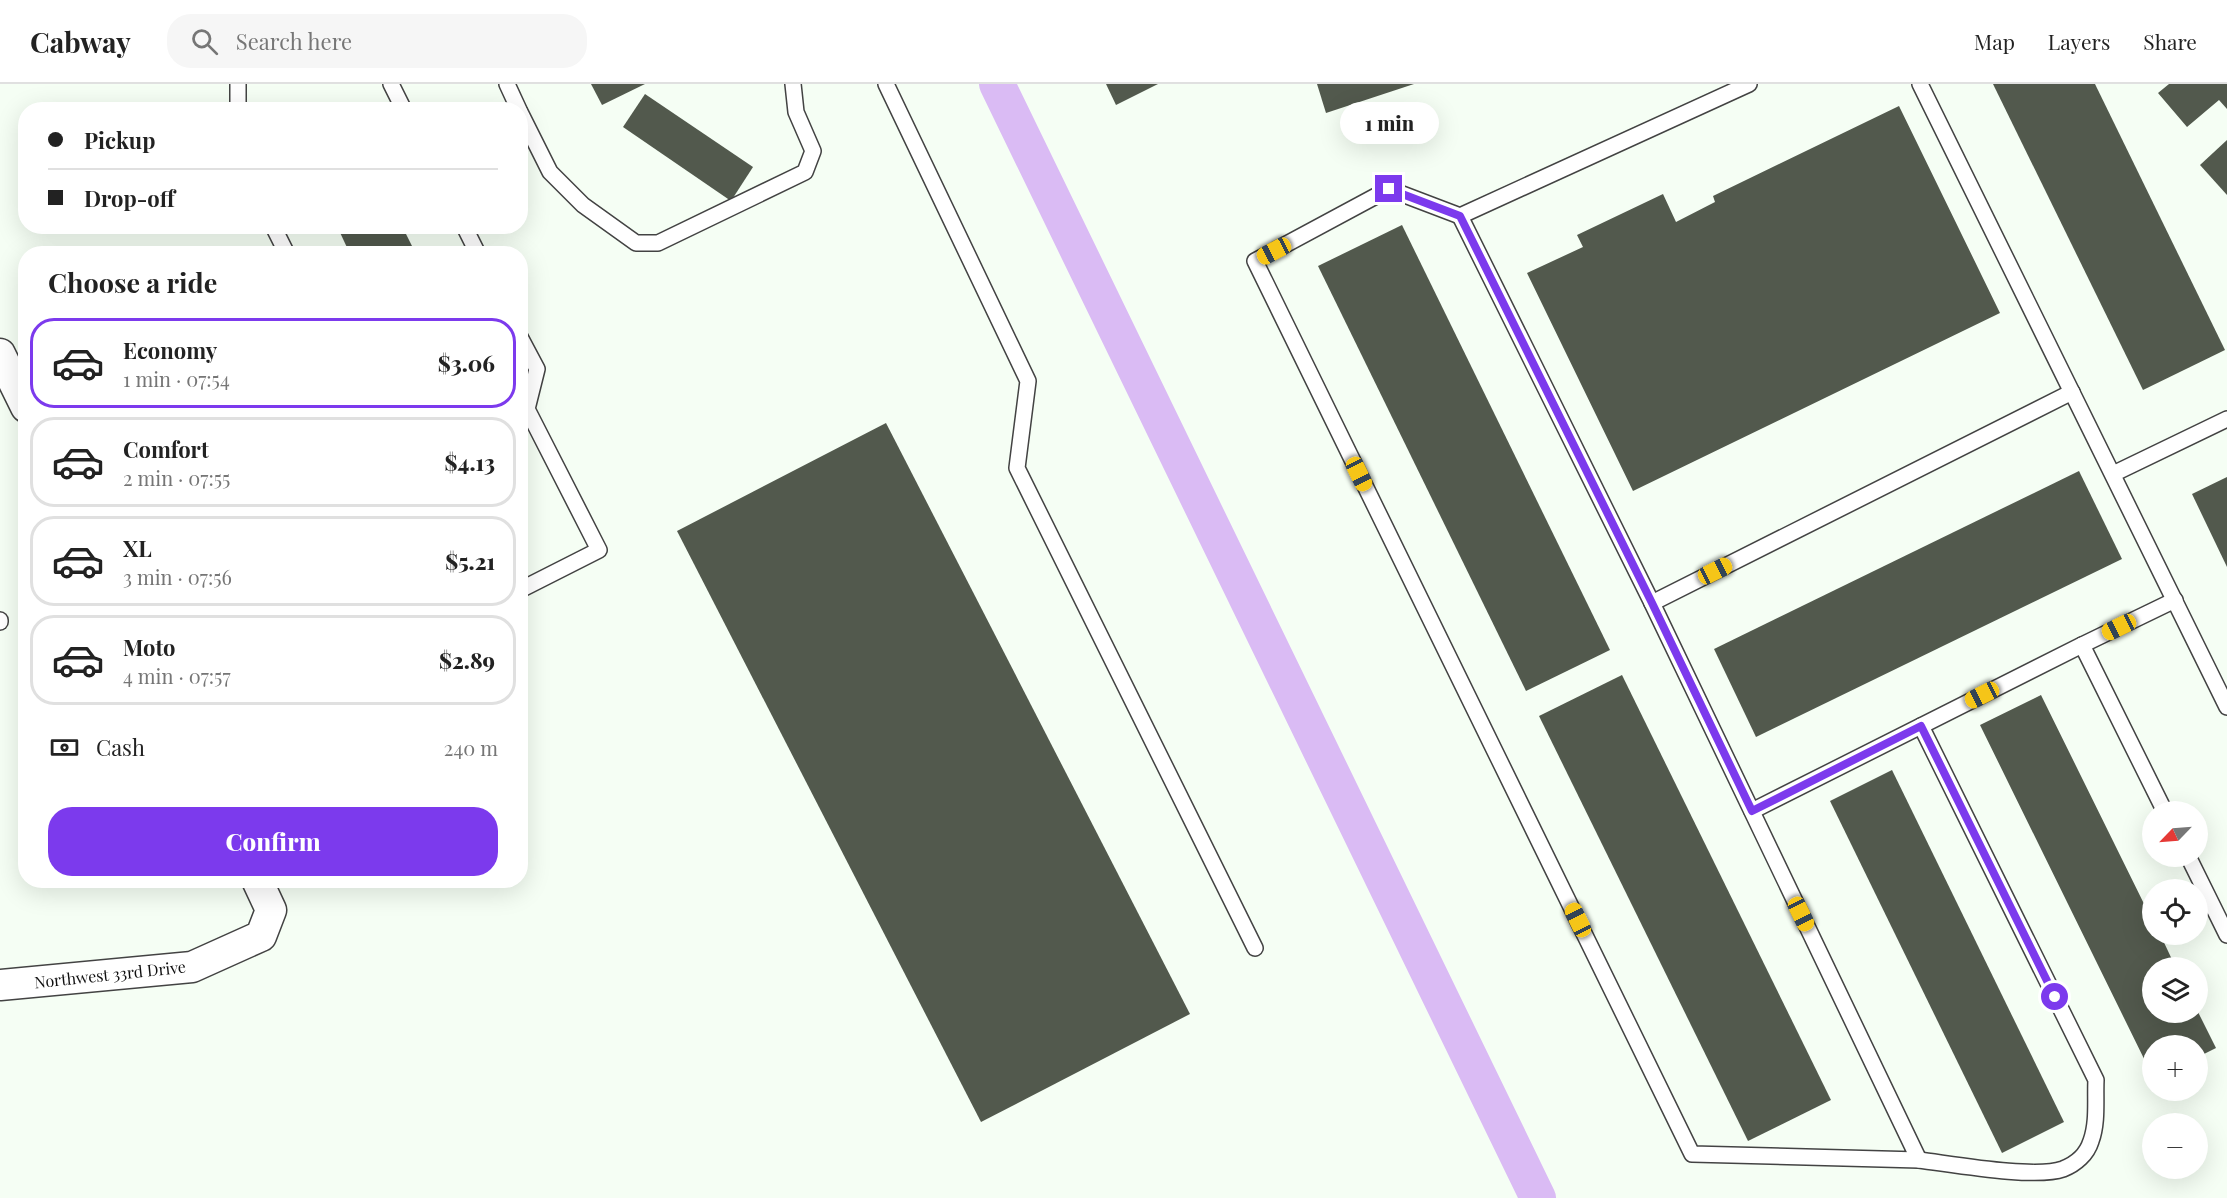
<!DOCTYPE html>
<meta charset="utf-8">
<style>
body{margin:0;font-family:"Playfair Display",serif;background:#f6f6f6;color:#222;height:100vh;display:flex;flex-direction:column;font-size:22px;white-space:nowrap}
*{box-sizing:border-box;margin:0}
p{font-size:20px;color:#767676}
.icon{flex:none;width:33px;height:33px;fill:none;stroke:currentColor;stroke-width:2;stroke-linecap:round;stroke-linejoin:round}
.map{position:relative;flex:1;overflow:hidden}
.panel{position:absolute;left:18px;top:162px;width:510px;height:642px;display:flex;flex-direction:column;background:#fff;border-radius:24px;box-shadow:0 6px 24px #0002}
.panel>*{flex:none}
.banner{position:absolute;left:18px;top:18px;width:510px;height:132px;border-radius:24px;box-shadow:0 6px 24px #0002;display:grid;align-content:center;height:132px;padding:0 30px;background:#fff}
.needle{width:39px;rotate:245deg}
.buttons{position:absolute;left:2142px;top:717px;display:grid;gap:12px}
.buttons a{display:grid;place-items:center;width:66px;height:66px;border-radius:50%;background:#fff;box-shadow:0 6px 24px #0002;font-size:30px}
.end{position:absolute;width:27px;height:27px;margin:-14px;border:8px solid #7c3aed;background:#fff;box-shadow:0 0 0 3px #fff}
.from{border-radius:50%}
.bubble{position:absolute;height:42px;border-radius:21px;background:#fff;box-shadow:0 6px 24px #0002;font-size:20px;font-weight:800;line-height:42px;text-align:center}
.car{position:absolute;width:18px;height:36px;margin:-18px -9px;border-radius:8px;box-shadow:0 0 4px 2px #0007;background:linear-gradient(#f5c518 24%,#345 0 40%,#f5c518 0 76%,#345 0 86%,#f5c518 0)}
.banner b{display:flex;align-items:center;gap:21px;height:57px;font-size:22px}
.banner b+b{border-top:2px solid #e0e0e0}
.banner i{width:15px;height:15px;background:#222}
ul{padding:0;list-style:none}
li{display:flex;align-items:center;gap:18px;height:90px;margin:0 12px 9px;padding:0 18px;border:3px solid #e0e0e0;border-radius:24px}
li div{flex:1}
li b{display:block;font-size:22px}
li em{font-style:normal;font-weight:800}
li.active{border-color:#7c3aed}
li>.icon{width:54px;height:54px;stroke-width:1.5}
h2{padding:0 30px;font-size:27px;line-height:72px}
.pay{display:flex;align-items:center;gap:15px;height:66px;padding:0 30px;font-size:22px}
.pay p{margin-inline-start:auto}
.button{display:flex;gap:12px;margin-top:auto;padding:12px 30px}
.button a{flex:1;height:69px;border-radius:24px;background:#7c3aed;color:#fff;font-size:24px;font-weight:800;line-height:69px;text-align:center}
header{display:flex;align-items:center;gap:36px;box-sizing:border-box;height:84px;padding:0 30px;background:#fff;border-bottom:2px solid #e0e0e0}
header strong{font-size:28px}
nav{display:flex;gap:33px;margin-inline-start:auto;font-size:21px}
.search{width:420px;height:54px;background:#f6f6f6;display:flex;align-items:center;gap:15px;box-sizing:border-box;padding:0 21px;border-radius:24px;color:#767676;font-size:22px}
.map>svg:first-child{display:block}
.lines{fill:none;stroke-linecap:round;stroke-linejoin:round}
.canal{stroke:#dabbf4;stroke-width:36}
.building{fill:#52594d}
.service-casing{stroke:#434343;stroke-width:18}
.minor-casing{stroke:#434343;stroke-width:33}
.service{stroke:#fff;stroke-width:15}
.minor{stroke:#fff;stroke-width:30}
.route{stroke:#7c3aed;stroke-width:8}
.labels{text-anchor:middle;dominant-baseline:central;stroke-width:6;stroke-linejoin:round;paint-order:stroke}
.street-label{font-size:16px;fill:#101010;stroke:#fff}
</style>
<header>
<strong>Cabway</strong>
<div class="search"><svg class="icon" aria-label="search" viewBox="0 0 24 24"><circle cx="10" cy="10" r="6"/><path d="M15 15l6 6"/></svg>Search here</div>
<nav><a>Map</a><a>Layers</a><a>Share</a></nav>
</header>
<div class="map">
<svg width="2227" height="1114" viewBox="0 0 2227 1114">
<rect width="100%" height="100%" fill="#f5fef4"/>
<g class="lines">
<polyline class="canal" points="997,0 1538,1114"/>
</g>
<g class="building">
<polygon points="591,0 645,0 602,21"/>
<polygon points="1106,0 1158,0 1116,21"/>
<polygon points="1317,0 1414,0 1326,29"/>
<polygon points="1993,0 2095,0 2225,266 2143,306"/>
<polygon points="2169,0 2227,0 2227,25 2219,16 2187,43 2158,9"/>
<polygon points="645,10 753,83 731,117 623,43"/>
<polygon points="1899,22 2000,229 1633,407 1527,189 1583,163 1577,151 1663,110 1676,138 1715,118 1713,112"/>
<polygon points="2227,56 2227,111 2200,81"/>
<polygon points="1402,141 1610,566 1526,607 1318,182"/>
<polygon points="337,142 402,142 416,170 350,170"/>
<polygon points="886,339 1190,930 981,1038 677,447"/>
<polygon points="2079,387 2122,475 1756,653 1714,565"/>
<polygon points="2227,393 2227,483 2192,410"/>
<polygon points="1622,591 1831,1016 1748,1057 1539,632"/>
<polygon points="2041,611 2152,836 2152,850 2160,850 2176,884 2152,884 2152,928 2198,928 2216,964 2198,973 2198,962 2152,962 2152,991 1980,641"/>
<polygon points="1892,686 2064,1038 2002,1069 1830,717"/>
</g>
<g class="lines">
<g class="service-casing">
<g id="service">
<polyline points="238,0 238,26"/>
<polyline points="391,0 404,26"/>
<polyline points="507,0 519,26"/>
<polyline points="886,0 1028,297 1017,384 1255,864"/>
<polyline points="1749,0 1460,132 1389,105 1255,177 1692,1070 1919,1076 1652,519 2072,308"/>
<polyline points="1920,0 2227,623"/>
<polyline points="520,28 550,88 583,121 636,159 658,159 805,88 813,67 796,28 793,0"/>
<polyline points="1460,132 1652,519"/>
<polyline points="273,142 287,170"/>
<polyline points="464,142 478,170"/>
<polyline points="520,253 537,285 527,325 599,466 520,506"/>
<polyline points="2113,390 2227,335"/>
<polyline points="0,536 0,538"/>
<polyline points="1752,727 2082,561"/>
<polyline points="2165,728 2082,561 2175,516"/>
<polyline points="2188,772 2227,851"/>
<path d="M1919,1076c33,4 116,19 144,9 13,-5 24,-15 28,-28 7,-19 4,-42 5,-61l-175,-354"/>
</g>
</g>
<g class="minor-casing">
<g id="minor">
<polyline points="0,270 26,323"/>
<polyline points="0,901 192,883 261,852 271,826 257,796"/>
</g>
</g>
<use href="#service" class="service"/>
<use href="#minor" class="minor"/>
</g>
<g class="lines">
<polyline class="route" points="1389,105 1460,132 1652,519 1752,727 1921,642 2055,913"/>
</g>
<g class="labels">
<g class="street-label">
<text transform="translate(110 890) rotate(-6)">Northwest 33rd Drive</text>
</g>
</g>
</svg>
<div class="buttons">
<a><svg class="needle" viewBox="-14 -14 28 28"><path d="M0-13l5 13h-10z" fill="#e53935"/><path d="M0 13l5-13h-10z" fill="#767676"/></svg></a>
<a><svg class="icon" aria-label="locate" viewBox="0 0 24 24"><circle cx="12" cy="12" r="6"/><path d="M12 2v4M12 18v4M2 12h4M18 12h4"/></svg></a>
<a><svg class="icon" aria-label="layers" viewBox="0 0 24 24"><path d="M12 4l9 5-9 5-9-5zM3 14l9 5 9-5"/></svg></a>
<a>+</a>
<a>−</a>
</div>
<i class="end from" style="left:2055px;top:913px"></i>
<i class="end" style="left:1389px;top:105px"></i>
<div class="bubble" style="left:1340px;top:18px;width:99px">1 min</div>
<i class="car" style="left:1274px;top:167px;rotate:242deg"></i>
<i class="car" style="left:1359px;top:390px;rotate:154deg"></i>
<i class="car" style="left:1715px;top:487px;rotate:63deg"></i>
<i class="car" style="left:2119px;top:543px;rotate:244deg"></i>
<i class="car" style="left:1982px;top:611px;rotate:243deg"></i>
<i class="car" style="left:1801px;top:830px;rotate:154deg"></i>
<i class="car" style="left:1578px;top:836px;rotate:334deg"></i>
<div class="banner">
<b><i class="from"></i>Pickup</b>
<b><i></i>Drop-off</b>
</div>
<section class="panel">
<h2>Choose a ride</h2>
<ul>
<li class="active"><svg class="icon" aria-label="car" viewBox="0 0 24 24"><path d="M5 17H2v-5l4-1 3-4h7l3 4 3 1v5h-3M9 17h6M6 11h13"/><circle cx="7" cy="17" r="2"/><circle cx="17" cy="17" r="2"/></svg><div><b>Economy</b><p>1 min · 07:54</p></div><em>$3.06</em></li>
<li><svg class="icon" aria-label="car" viewBox="0 0 24 24"><path d="M5 17H2v-5l4-1 3-4h7l3 4 3 1v5h-3M9 17h6M6 11h13"/><circle cx="7" cy="17" r="2"/><circle cx="17" cy="17" r="2"/></svg><div><b>Comfort</b><p>2 min · 07:55</p></div><em>$4.13</em></li>
<li><svg class="icon" aria-label="car" viewBox="0 0 24 24"><path d="M5 17H2v-5l4-1 3-4h7l3 4 3 1v5h-3M9 17h6M6 11h13"/><circle cx="7" cy="17" r="2"/><circle cx="17" cy="17" r="2"/></svg><div><b>XL</b><p>3 min · 07:56</p></div><em>$5.21</em></li>
<li><svg class="icon" aria-label="car" viewBox="0 0 24 24"><path d="M5 17H2v-5l4-1 3-4h7l3 4 3 1v5h-3M9 17h6M6 11h13"/><circle cx="7" cy="17" r="2"/><circle cx="17" cy="17" r="2"/></svg><div><b>Moto</b><p>4 min · 07:57</p></div><em>$2.89</em></li>
</ul>
<div class="pay"><svg class="icon" aria-label="cash" viewBox="0 0 24 24"><path d="M3 7h18v10H3z"/><circle cx="12" cy="12" r="2"/></svg>Cash<p>240 m</p></div>
<div class="button"><a>Confirm</a></div>
</section>
</div>
